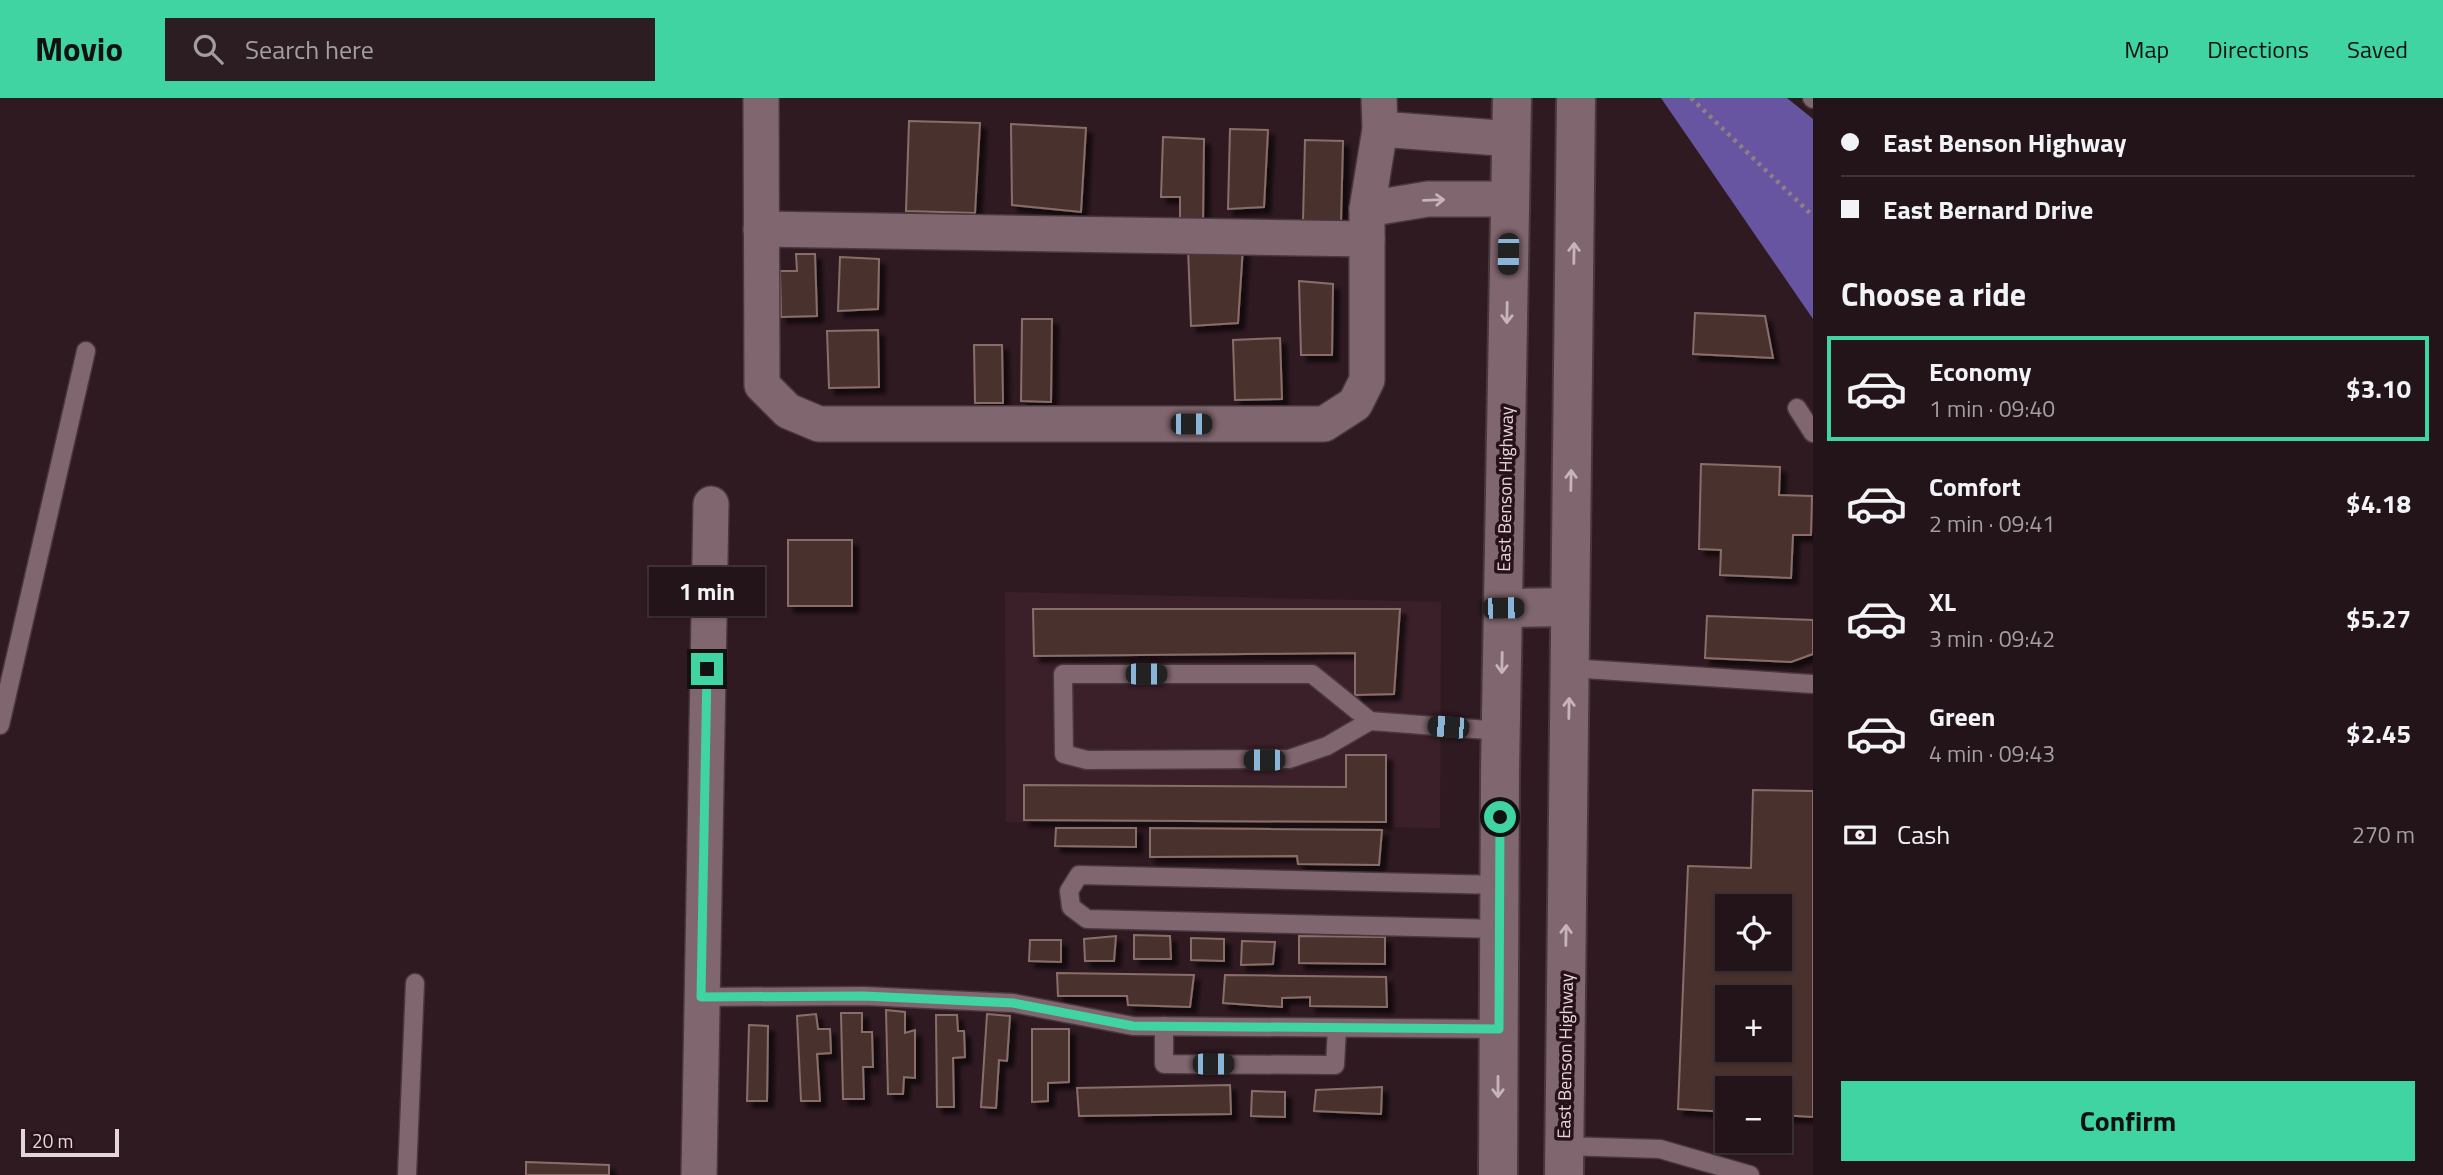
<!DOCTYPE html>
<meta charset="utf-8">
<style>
body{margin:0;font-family:"Titillium Web",sans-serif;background:#2b1d22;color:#f1f3f6;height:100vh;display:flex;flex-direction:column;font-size:26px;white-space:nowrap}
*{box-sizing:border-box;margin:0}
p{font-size:23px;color:#a39ea2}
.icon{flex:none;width:38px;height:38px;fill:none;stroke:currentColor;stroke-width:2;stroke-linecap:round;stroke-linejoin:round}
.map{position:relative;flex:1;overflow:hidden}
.side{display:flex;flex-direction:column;background:#231419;width:630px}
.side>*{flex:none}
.hud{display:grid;align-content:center;height:154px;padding:0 28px;background:#231419}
.tools{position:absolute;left:1715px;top:796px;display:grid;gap:14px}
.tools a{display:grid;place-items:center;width:77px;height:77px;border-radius:0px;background:#231419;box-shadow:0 2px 5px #0004,0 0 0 2px #403338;font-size:35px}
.scale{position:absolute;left:21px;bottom:18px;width:98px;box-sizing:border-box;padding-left:7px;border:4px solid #e5d6da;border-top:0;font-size:19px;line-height:24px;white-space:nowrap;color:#e5d6da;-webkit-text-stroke:5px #251117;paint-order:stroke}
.end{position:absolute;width:32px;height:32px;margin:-16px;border:9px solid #3fd4a2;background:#111;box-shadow:0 0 0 4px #111}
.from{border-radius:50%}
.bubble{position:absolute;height:49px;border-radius:0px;background:#231419;box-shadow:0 2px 5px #0004,0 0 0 2px #403338;font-size:23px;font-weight:700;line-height:49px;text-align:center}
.car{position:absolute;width:21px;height:42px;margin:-21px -10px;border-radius:9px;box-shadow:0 0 5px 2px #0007;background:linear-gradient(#222 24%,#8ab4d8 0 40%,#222 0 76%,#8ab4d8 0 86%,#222 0)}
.hud b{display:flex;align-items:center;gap:24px;height:66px;font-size:26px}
.hud b+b{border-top:2px solid #403338}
.hud i{width:18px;height:18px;background:#f1f3f6}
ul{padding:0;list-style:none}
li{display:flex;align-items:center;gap:21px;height:105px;margin:0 14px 10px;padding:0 14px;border:4px solid transparent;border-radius:0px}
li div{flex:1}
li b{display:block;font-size:26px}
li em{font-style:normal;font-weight:700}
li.current{border-color:#3fd4a2}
li>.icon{width:63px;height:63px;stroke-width:1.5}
h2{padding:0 28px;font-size:32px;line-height:84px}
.pay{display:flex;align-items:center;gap:18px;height:77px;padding:0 28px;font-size:26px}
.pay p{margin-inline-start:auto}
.action{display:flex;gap:14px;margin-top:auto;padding:14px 28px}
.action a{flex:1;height:80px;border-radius:0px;background:#3fd4a2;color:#111;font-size:28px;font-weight:700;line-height:80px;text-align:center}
header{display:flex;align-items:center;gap:42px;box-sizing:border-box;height:98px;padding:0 35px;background:#3fd4a2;color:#111}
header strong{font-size:33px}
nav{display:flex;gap:38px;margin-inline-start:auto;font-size:24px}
.search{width:490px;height:63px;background:#2b1d22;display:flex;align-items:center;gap:18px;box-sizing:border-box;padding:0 24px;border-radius:0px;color:#a39ea2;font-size:26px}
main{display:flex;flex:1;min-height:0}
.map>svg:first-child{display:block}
.built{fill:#3c2029}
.water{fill:#6855a2}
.building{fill:#49322d;stroke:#896e68;stroke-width:2;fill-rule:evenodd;filter:url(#shadow)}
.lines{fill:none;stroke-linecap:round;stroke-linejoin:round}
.lane-casing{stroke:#48373c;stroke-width:21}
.street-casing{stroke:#48373c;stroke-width:38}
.secondary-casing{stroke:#48373c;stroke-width:42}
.path{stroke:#917f84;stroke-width:4.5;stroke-dasharray:3.5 5;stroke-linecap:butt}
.lane{stroke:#80666e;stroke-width:18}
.street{stroke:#80666e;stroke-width:35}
.secondary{stroke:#80666e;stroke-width:38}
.oneway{stroke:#c7b4ba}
.route{stroke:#3fd4a2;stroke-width:9}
.labels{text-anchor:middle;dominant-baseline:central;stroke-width:7;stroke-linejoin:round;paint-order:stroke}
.street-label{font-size:18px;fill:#e5d6da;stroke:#251117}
</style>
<header>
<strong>Movio</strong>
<div class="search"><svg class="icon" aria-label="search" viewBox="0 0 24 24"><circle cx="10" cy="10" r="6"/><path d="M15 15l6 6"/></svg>Search here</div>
<nav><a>Map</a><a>Directions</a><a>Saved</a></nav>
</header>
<main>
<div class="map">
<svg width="1813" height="1077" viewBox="0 0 1813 1077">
<defs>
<filter id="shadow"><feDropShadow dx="6" dy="6" stdDeviation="2" flood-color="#0009"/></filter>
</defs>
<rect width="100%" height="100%" fill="#2f1a21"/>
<polygon class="built" points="1005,494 1441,504 1440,730 1006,724"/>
<polygon class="water" points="1661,0 1787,0 1813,21 1813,221"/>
<g class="building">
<polygon points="909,23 980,25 975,115 906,113"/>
<polygon points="1011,26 1086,30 1081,114 1012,107"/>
<polygon points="1230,31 1268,32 1264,109 1228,111"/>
<polygon points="1163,39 1204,41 1203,125 1180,124 1180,99 1161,99"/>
<polygon points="1305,42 1343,43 1341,125 1303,123"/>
<polygon points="1243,149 1238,225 1191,228 1188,150"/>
<polygon points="796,156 815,156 817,218 781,219 780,173 797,173"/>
<polygon points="840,159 879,161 878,211 838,213"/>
<polygon points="1299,183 1333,186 1332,257 1301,257"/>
<polygon points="1695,215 1765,218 1773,260 1693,256"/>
<polygon points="1022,221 1052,221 1051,304 1021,303"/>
<polygon points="878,232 879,289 829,290 827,233"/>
<polygon points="1280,240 1282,301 1235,302 1233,242"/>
<polygon points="974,247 1002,247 1003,305 975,305"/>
<polygon points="1701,366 1780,369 1779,397 1812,398 1811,437 1793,437 1791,480 1720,477 1721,452 1699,451"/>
<rect x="788" y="442" width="64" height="66"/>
<polygon points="1033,511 1400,511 1394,596 1355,597 1355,555 1034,558"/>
<polygon points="1707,518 1813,522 1813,556 1791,564 1705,560"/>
<polygon points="1346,657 1386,657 1386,724 1024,722 1024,687 1346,689"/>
<path d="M1753,692l60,1v326l-33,-2v-27h-53v24l-49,-3 10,-243 63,2zM1727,808h53v53h-53zM1727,900h53v52h-53z"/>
<polygon points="1056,730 1136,730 1136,749 1055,748"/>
<polygon points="1150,730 1382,732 1379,767 1298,766 1297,758 1150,759"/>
<polygon points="1134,837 1170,838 1171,861 1134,861"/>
<polygon points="1116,838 1114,863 1085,863 1084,841"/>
<polygon points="1299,838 1385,839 1385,866 1299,865"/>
<polygon points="1191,840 1224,841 1224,863 1191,862"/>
<polygon points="1030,842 1061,842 1061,864 1029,863"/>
<polygon points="1242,843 1275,844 1273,866 1241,867"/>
<polygon points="1057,875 1194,877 1190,909 1128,907 1127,898 1058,898"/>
<polygon points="1225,877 1386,879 1387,909 1310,908 1310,899 1282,900 1282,909 1223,905"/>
<polygon points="886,912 905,914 905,935 915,932 915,980 904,979 903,996 888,996"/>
<polygon points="841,915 862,915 862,934 872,934 873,969 863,969 864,1001 843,1001"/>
<polygon points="816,916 818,931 830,931 831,955 817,956 820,1003 801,1003 797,918"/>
<polygon points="987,916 1010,918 1007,963 999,962 996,1010 981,1009"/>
<polygon points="936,917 957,917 958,933 964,933 965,959 953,960 954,1009 937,1009"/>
<polygon points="749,927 768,928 767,1003 747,1003"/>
<polygon points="1032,931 1069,931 1069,984 1048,985 1048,1003 1032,1004"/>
<polygon points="1230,987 1231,1016 1079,1018 1077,990"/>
<polygon points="1382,989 1381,1016 1314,1013 1316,992"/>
<polygon points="1252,993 1285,994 1285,1019 1251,1018"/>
<polygon points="526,1064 609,1067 609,1077 526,1077"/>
</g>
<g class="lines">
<g class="lane-casing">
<g id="lane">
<polyline points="1812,0 1813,1"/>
<polyline points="1797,310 1813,335"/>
<polyline points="1569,570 1813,586"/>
<polyline points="1370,623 1312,576 1063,576 1064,656 1087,662 1289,661 1327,648 1370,623 1501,633"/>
<polyline points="0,627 86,253"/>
<polyline points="1499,831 1087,821 1071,809 1069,793 1079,777 1500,787"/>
<polyline points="701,899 864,898 1013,905 1133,928 1499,931"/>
<polyline points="1164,928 1164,966 1335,967 1337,930"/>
<polyline points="1564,1048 1660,1051 1750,1077"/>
<polyline points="407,1077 415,885"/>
</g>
</g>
<g class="street-casing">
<g id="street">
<polyline points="761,0 762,287 788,313 819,326 1324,326 1355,306 1367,282 1367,111 1380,31 1379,0"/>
<polyline points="1380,31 1512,41"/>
<polyline points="1367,111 1428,101 1509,101"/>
<polyline points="761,131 1367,141"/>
<polyline points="699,1077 711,406"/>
</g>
</g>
<g class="secondary-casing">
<g id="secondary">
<polyline points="1503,510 1570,509"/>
<polyline points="1498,1077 1500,674 1512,0"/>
<polyline points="1564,1077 1576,0"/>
</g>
</g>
<polyline class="path" points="1691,0 1813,118"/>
<use href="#lane" class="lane"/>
<use href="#street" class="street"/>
<use href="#secondary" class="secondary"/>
</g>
<defs><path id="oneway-shaft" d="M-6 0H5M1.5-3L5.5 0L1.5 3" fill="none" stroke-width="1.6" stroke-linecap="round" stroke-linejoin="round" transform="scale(1.75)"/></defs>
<g class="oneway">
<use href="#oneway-shaft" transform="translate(1434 102) rotate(-2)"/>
<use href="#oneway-shaft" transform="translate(1574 155) rotate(-89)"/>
<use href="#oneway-shaft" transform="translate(1507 215) rotate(91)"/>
<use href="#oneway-shaft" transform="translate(1571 382) rotate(-89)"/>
<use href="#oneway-shaft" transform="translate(1502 565) rotate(91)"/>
<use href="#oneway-shaft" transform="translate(1569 610) rotate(-89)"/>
<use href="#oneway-shaft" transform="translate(1566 837) rotate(-89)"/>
<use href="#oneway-shaft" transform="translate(1498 989) rotate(90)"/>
</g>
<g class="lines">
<polyline class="route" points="707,571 701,899 864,898 1013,905 1133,928 1499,931 1500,719"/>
</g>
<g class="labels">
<g class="street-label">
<text transform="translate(1505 391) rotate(-89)">East Benson Highway</text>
<text transform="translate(1565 958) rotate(-89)">East Benson Highway</text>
</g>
</g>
</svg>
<div class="tools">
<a><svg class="icon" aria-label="locate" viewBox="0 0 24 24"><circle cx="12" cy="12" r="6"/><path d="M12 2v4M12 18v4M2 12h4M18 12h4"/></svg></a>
<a>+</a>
<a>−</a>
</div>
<div class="scale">20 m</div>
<i class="end from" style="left:1500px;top:719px"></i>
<i class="end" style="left:707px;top:571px"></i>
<div class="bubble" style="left:649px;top:469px;width:116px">1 min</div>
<i class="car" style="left:1508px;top:156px;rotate:181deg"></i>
<i class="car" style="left:1191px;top:326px;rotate:90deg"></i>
<i class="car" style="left:1503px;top:510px;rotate:89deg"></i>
<i class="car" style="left:1146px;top:576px;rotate:90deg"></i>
<i class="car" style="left:1448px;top:629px;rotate:275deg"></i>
<i class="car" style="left:1264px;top:662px;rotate:270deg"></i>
<i class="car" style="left:1213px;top:966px;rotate:90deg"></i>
</div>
<section class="side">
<div class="hud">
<b><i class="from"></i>East Benson Highway</b>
<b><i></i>East Bernard Drive</b>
</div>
<h2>Choose a ride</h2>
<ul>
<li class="current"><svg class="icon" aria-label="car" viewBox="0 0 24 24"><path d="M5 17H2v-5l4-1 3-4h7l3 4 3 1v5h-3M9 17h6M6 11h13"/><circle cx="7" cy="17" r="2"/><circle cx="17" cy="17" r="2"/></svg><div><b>Economy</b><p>1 min · 09:40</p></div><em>$3.10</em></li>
<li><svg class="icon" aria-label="car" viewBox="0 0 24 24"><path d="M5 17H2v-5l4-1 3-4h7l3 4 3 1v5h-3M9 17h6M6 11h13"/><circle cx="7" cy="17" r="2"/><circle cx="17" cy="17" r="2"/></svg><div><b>Comfort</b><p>2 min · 09:41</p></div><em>$4.18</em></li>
<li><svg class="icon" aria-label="car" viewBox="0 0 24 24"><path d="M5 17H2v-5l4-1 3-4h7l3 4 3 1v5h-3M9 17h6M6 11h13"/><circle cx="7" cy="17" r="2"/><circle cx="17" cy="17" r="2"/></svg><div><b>XL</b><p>3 min · 09:42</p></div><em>$5.27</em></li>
<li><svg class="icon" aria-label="car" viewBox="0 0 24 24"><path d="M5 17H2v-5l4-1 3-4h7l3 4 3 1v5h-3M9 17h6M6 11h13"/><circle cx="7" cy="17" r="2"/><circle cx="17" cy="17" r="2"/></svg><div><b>Green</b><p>4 min · 09:43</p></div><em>$2.45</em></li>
</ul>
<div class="pay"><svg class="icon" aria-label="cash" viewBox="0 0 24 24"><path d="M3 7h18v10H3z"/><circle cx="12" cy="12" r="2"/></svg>Cash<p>270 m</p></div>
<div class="action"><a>Confirm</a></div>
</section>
</main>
